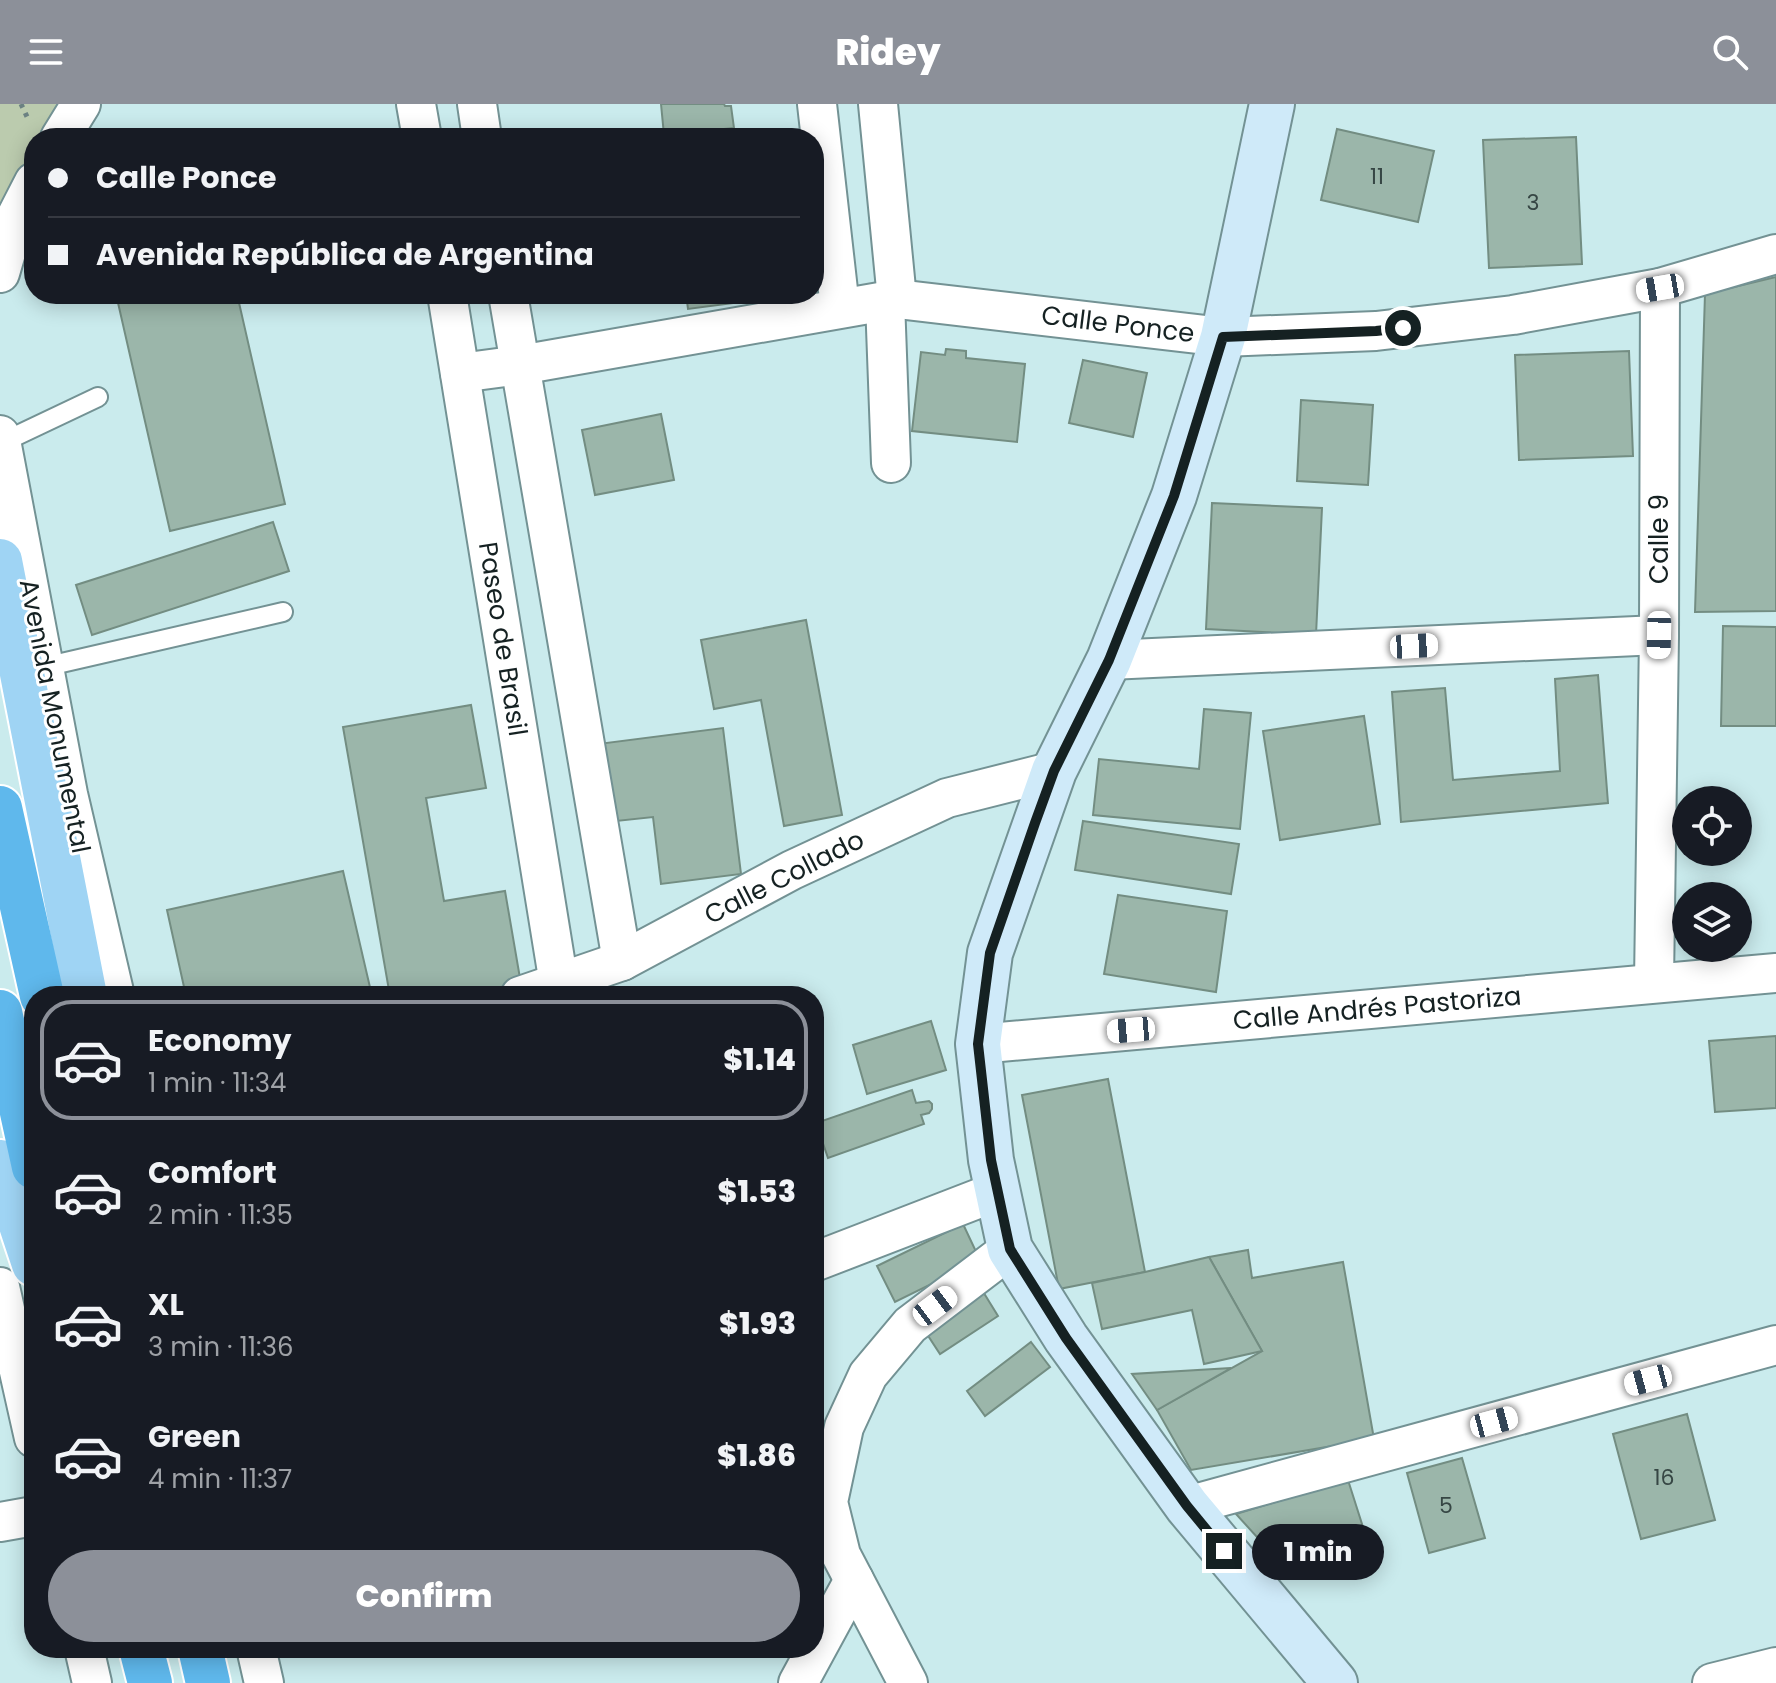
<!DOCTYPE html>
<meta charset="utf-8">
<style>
body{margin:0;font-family:Poppins,sans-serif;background:#20242c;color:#f1f3f6;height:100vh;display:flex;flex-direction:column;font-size:30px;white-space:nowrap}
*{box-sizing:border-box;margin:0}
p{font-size:26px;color:#9ea1a6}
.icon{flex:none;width:44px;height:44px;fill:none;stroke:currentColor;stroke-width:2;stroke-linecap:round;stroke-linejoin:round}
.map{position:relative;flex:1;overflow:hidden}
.drawer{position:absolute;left:24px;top:882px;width:800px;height:672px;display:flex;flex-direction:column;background:#171b24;border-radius:32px;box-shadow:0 4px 20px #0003}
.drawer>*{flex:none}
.hud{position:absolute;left:24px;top:24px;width:800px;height:176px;border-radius:32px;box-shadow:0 4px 20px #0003;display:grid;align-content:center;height:176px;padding:0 24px;background:#171b24}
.controls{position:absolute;left:1672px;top:682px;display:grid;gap:16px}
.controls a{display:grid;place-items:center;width:80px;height:80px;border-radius:50%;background:#171b24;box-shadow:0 4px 20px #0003;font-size:40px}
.end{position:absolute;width:36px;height:36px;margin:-18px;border:10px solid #152122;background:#fff;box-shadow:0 0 0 4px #fff}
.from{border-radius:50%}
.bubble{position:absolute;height:56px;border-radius:28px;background:#171b24;box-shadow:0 4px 20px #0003;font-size:26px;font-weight:800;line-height:56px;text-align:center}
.car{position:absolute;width:24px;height:48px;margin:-24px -12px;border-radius:10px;box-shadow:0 0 6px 2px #0007;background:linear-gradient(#fff 24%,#345 0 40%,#fff 0 76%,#345 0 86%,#fff 0)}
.hud b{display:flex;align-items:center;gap:28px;height:76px;font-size:30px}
.hud b+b{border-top:2px solid #363941}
.hud i{width:20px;height:20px;background:#f1f3f6}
ul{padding:14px 0 0;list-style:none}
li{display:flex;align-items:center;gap:24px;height:120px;margin:0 16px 12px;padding:0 8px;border:4px solid transparent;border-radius:32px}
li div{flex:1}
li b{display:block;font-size:30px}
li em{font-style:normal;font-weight:800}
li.on{border-color:#8c9099}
li>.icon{width:72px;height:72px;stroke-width:1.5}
.action{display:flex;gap:16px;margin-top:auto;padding:16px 24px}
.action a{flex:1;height:92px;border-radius:48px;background:#8c9099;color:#fff;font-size:32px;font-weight:800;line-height:92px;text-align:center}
header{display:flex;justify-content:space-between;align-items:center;height:104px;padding:0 24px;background:#8c9099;color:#fff;font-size:36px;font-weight:800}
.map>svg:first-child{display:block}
.green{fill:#bbcbae}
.building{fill:#9bb6aa;stroke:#738d82;stroke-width:2}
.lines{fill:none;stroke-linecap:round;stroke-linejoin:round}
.service-casing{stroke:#739294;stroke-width:22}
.minor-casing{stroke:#739294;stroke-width:42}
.secondary-casing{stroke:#739294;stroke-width:48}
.primary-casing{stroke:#fff;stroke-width:48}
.motorway-casing{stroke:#fff;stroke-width:48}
.path{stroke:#6b8182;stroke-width:5;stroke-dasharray:4 6;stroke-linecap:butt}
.service{stroke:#fff;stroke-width:18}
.minor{stroke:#fff;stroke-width:38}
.secondary{stroke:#cfeaf9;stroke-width:44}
.primary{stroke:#9fd4f4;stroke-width:44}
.motorway{stroke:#5fb8ec;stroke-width:44}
.route{stroke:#152122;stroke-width:10}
.labels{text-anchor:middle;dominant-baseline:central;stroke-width:6;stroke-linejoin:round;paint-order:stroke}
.number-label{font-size:22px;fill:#364644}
.street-label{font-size:26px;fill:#152122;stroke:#fff}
</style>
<header><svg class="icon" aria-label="menu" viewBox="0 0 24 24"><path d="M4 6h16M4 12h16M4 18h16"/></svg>Ridey<svg class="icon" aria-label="search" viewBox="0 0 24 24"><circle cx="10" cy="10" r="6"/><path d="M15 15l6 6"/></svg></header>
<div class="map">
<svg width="1776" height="1579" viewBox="0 0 1776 1579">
<rect width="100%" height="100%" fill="#caebed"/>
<polygon class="green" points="0,0 77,0 58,34 34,34 34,78 17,111 0,189"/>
<g class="building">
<polygon points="661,0 724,0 725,2 731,2 734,24 664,31"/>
<polygon points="1337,25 1434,47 1418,118 1321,96"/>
<polygon points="1576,33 1582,160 1489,164 1483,36"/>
<polygon points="1776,173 1776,507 1695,508 1705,190"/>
<polygon points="116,190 237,190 285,400 170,427"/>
<polygon points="686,190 801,190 688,205"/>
<polygon points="946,245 966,247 966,254 1025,260 1017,338 912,327 921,248 945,251"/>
<polygon points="1629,247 1633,352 1519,356 1515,251"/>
<polygon points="1083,256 1147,269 1133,333 1069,319"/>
<polygon points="1301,296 1373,301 1368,381 1297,377"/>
<polygon points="661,310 674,376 595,391 582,326"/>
<polygon points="1212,399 1322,404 1316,531 1206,525"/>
<polygon points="273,418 289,467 92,531 76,481"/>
<polygon points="806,516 842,711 784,722 761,596 714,605 701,536"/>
<polygon points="1723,522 1776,523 1776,622 1721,622"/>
<polygon points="1598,571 1608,699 1401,718 1392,588 1445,584 1453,676 1560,667 1555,575"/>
<polygon points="471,601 486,684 426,694 444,797 505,787 521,880 452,892 390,892 343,623"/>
<polygon points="1204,605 1251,609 1240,725 1093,711 1099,655 1199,665"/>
<polygon points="1364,612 1380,720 1280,736 1263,627"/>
<polygon points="723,624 741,770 661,780 653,713 607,718 598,640"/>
<polygon points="1083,717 1239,740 1231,790 1075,766"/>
<polygon points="343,767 372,892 186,892 167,806"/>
<polygon points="1118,791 1227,807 1216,888 1104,870"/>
<polygon points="931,917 946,966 867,990 853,941"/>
<polygon points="1776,932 1776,1004 1715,1008 1709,937"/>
<polygon points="1108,975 1145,1168 1059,1185 1022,991"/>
<polygon points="912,986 916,999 929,997 932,1000 932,1005 929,1009 921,1011 924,1020 828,1054 816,1019"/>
<polygon points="963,1120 980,1156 895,1198 877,1162"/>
<polygon points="1248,1146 1252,1174 1343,1158 1374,1335 1191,1366 1157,1306 1262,1247 1209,1153"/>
<polygon points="1209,1153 1262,1247 1204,1260 1192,1206 1102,1225 1092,1179 1145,1168"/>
<polygon points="982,1186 998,1212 940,1250 923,1224"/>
<polygon points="1031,1238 1050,1263 985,1312 967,1287"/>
<polygon points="1231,1264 1157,1306 1132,1270"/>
<polygon points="1687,1310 1715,1416 1641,1435 1613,1330"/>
<polygon points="1462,1354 1485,1434 1429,1449 1407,1369"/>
<polygon points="1348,1376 1369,1442 1288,1467 1236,1410"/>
</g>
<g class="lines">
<g class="service-casing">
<g id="service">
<polyline points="1,339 98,293"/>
<polyline points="44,563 283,508"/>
</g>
</g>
<g class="minor-casing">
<g id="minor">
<polyline points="416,0 422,34"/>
<polyline points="477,0 482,34"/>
<polyline points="817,0 840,204"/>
<polyline points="878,0 897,195"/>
<polyline points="60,34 81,0"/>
<polyline points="0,169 17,111 34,78"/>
<polyline points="447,190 559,880"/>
<polyline points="508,190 622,857"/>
<polyline points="885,197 891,359"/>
<polyline points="460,269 520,261 897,195 1223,233 1376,227 1513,211 1660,184 1776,150"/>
<polyline points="0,331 68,690 115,892"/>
<polyline points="1109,556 1659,531"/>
<polyline points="1654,878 1659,531 1660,184"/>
<polyline points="520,892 622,857 792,766 947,694 1054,667"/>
<polyline points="978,940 1776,869"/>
<polyline points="814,1158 998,1087"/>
<polyline points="0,1183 34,1334"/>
<polyline points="1187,1402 1776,1241"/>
<polyline points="0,1418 34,1412"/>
<polyline points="84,1544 92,1579"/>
<polyline points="256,1544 264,1579"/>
<polyline points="798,1579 854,1476"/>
<polyline points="908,1579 841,1451 828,1398 844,1323 868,1271 910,1221 1010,1145"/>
<polyline points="1712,1579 1776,1563"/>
</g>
</g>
<g class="secondary-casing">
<polyline id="secondary" points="1272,0 1223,233 1174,392 1109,556 1054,667 990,849 978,940 991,1056 1010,1145 1066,1234 1187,1402 1335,1579"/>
</g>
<g class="primary-casing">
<g id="primary">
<polyline points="0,457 85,892"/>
<polyline points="0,1058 34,1160"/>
</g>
</g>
<g class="motorway-casing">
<g id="motorway">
<polyline points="0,704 42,892"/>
<polyline points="0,908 34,1063"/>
<polyline points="141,1544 150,1579"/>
<polyline points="200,1544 208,1579"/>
</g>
</g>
<polyline class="path" points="21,0 29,17"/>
<use href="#service" class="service"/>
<use href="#minor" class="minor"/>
<use href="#secondary" class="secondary"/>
<use href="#primary" class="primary"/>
<use href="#motorway" class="motorway"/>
</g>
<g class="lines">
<polyline class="route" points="1224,1447 1187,1402 1066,1234 1010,1145 991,1056 978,940 990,849 1035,719 1054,667 1109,556 1174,392 1223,233 1376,227 1403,224"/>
</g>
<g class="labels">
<g class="number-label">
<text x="1377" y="72">11</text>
<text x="1533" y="98">3</text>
<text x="1664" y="1373">16</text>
<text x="1446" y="1401">5</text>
</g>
<g class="street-label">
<text transform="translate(1118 220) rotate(7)">Calle Ponce</text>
<text transform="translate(1659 435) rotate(-90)">Calle 9</text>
<text transform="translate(503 535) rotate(81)">Paseo de Brasil</text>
<text transform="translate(55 612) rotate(79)">Avenida Monumental</text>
<text transform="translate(784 773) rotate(-27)">Calle Collado</text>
<text transform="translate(1377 904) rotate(-5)">Calle Andrés Pastoriza</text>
</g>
</g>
</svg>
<div class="controls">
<a><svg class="icon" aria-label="locate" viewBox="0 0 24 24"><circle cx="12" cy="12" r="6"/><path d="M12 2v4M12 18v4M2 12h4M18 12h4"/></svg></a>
<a><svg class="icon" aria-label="layers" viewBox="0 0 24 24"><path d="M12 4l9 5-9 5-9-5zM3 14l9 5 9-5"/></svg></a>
</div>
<i class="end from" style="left:1403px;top:224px"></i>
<i class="end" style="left:1224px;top:1447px"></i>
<div class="bubble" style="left:1252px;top:1420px;width:132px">1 min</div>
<i class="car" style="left:1660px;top:184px;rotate:260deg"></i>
<i class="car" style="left:1659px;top:531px;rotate:181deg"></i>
<i class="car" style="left:1414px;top:542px;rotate:87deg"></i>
<i class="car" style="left:1131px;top:926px;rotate:265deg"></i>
<i class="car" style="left:935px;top:1202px;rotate:53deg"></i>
<i class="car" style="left:1648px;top:1276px;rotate:255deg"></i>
<i class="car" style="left:1494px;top:1318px;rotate:75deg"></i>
<div class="hud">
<b><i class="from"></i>Calle Ponce</b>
<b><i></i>Avenida República de Argentina</b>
</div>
<section class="drawer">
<ul>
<li class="on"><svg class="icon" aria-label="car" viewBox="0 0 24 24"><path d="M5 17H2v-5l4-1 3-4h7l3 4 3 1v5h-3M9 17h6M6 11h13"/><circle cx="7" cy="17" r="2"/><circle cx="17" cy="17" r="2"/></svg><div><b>Economy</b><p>1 min · 11:34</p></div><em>$1.14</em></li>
<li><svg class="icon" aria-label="car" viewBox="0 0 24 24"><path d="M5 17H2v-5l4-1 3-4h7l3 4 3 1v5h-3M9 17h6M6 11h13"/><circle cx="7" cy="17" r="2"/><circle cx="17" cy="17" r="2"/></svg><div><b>Comfort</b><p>2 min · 11:35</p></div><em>$1.53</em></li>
<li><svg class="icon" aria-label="car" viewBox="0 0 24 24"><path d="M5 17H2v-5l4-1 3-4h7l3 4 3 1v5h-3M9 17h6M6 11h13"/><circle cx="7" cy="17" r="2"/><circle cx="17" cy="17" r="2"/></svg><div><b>XL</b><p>3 min · 11:36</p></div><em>$1.93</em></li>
<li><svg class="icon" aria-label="car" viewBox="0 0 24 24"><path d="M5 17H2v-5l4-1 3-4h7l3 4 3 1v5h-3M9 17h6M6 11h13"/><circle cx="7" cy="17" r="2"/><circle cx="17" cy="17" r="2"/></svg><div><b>Green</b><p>4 min · 11:37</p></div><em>$1.86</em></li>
</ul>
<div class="action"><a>Confirm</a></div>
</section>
</div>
